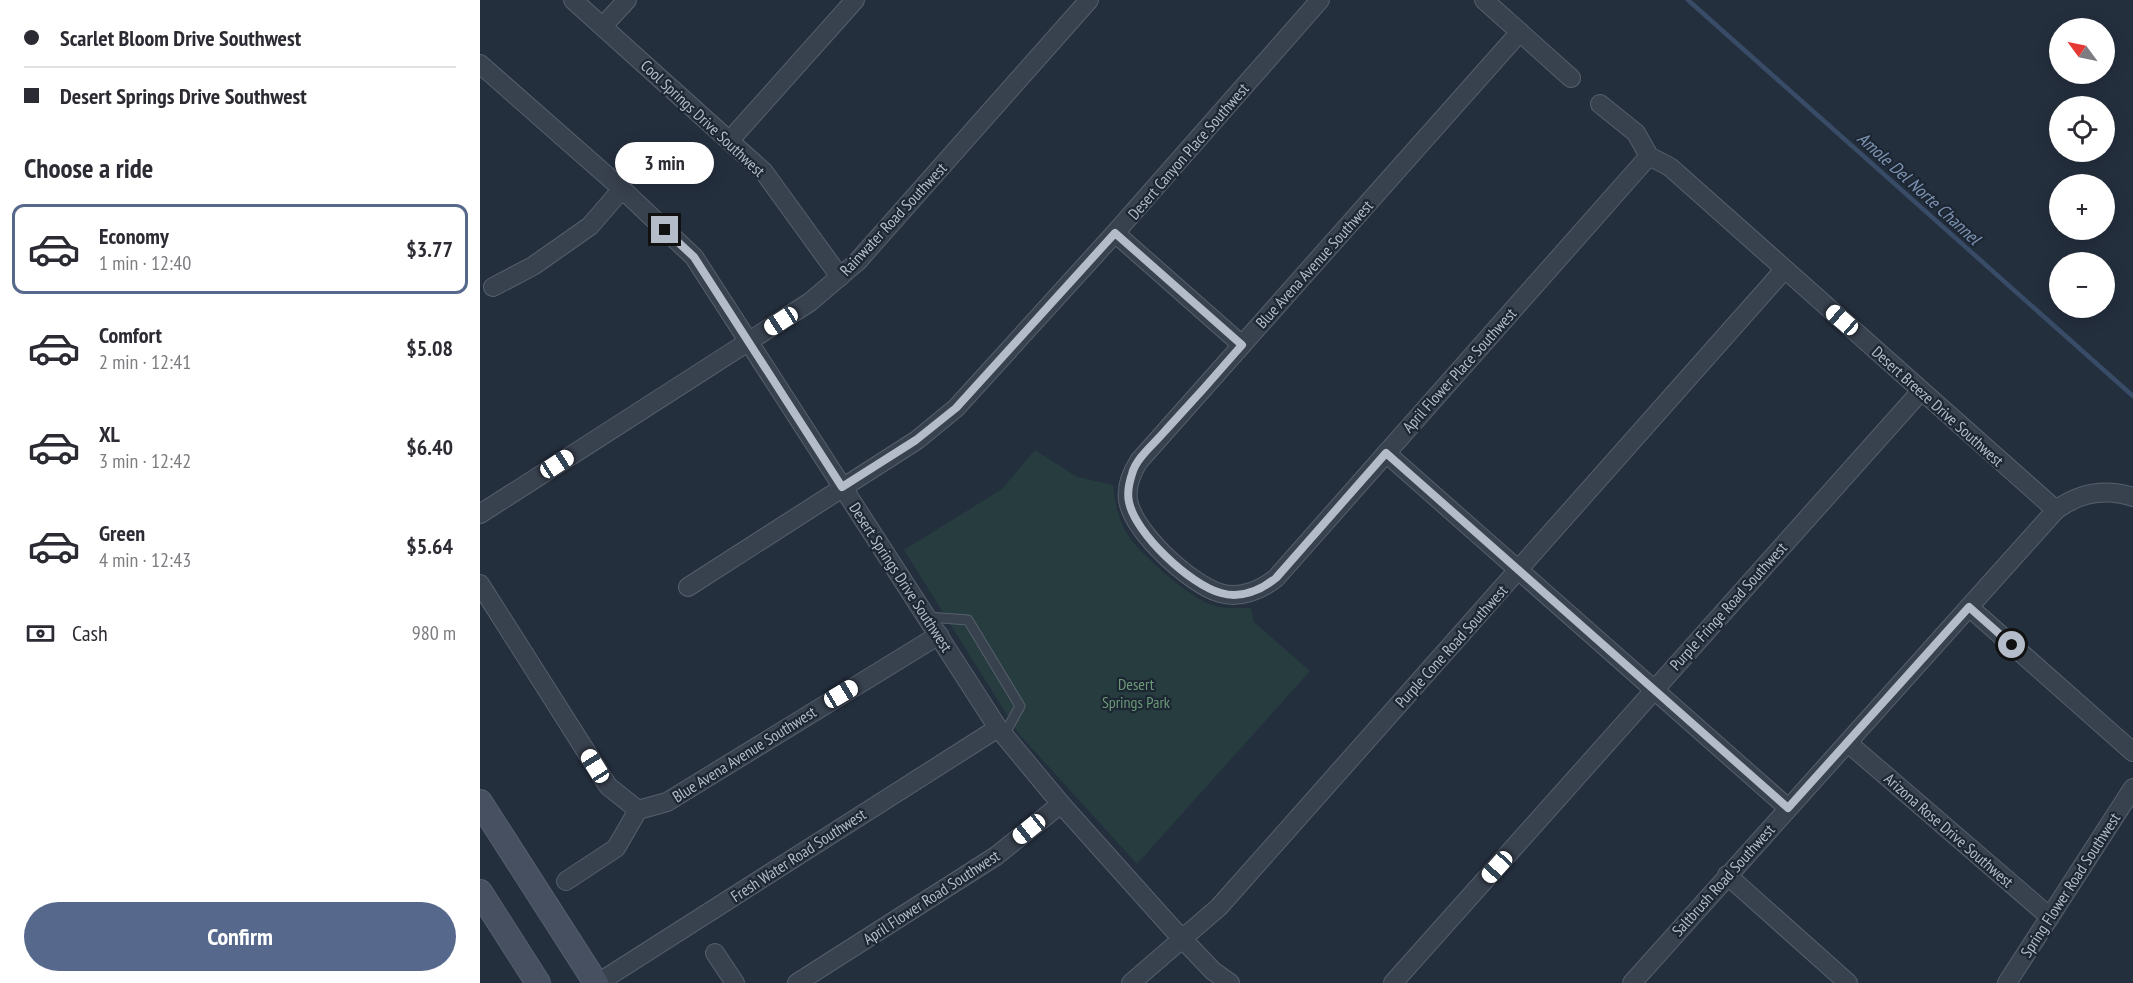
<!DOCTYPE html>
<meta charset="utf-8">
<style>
body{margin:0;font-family:"PT Sans Narrow",sans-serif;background:#f7f7f7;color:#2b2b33;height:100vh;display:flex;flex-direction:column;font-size:22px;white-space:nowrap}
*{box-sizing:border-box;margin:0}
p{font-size:20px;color:#7c7c81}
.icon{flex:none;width:33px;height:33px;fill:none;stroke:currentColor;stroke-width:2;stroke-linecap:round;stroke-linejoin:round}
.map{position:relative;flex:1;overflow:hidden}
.side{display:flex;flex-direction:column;background:#fff;width:480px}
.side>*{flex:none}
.top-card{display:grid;align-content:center;height:132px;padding:0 24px;background:#fff}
.needle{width:39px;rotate:303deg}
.fabs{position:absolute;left:1569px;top:18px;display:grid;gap:12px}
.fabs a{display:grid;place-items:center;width:66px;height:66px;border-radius:50%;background:#fff;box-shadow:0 3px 15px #0003;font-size:30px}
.end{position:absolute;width:27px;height:27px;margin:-14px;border:8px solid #b4bcc9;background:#111;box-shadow:0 0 0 3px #111}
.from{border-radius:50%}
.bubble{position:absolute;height:42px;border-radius:21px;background:#fff;box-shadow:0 3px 15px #0003;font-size:20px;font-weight:600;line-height:42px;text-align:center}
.car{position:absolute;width:18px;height:36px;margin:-18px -9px;border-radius:8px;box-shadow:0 0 4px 2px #0007;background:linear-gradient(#fff 24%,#345 0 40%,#fff 0 76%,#345 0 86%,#fff 0)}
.top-card b{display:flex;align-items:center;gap:21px;height:57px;font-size:22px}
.top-card b+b{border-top:2px solid #e1e1e2}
.top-card i{width:15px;height:15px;background:#2b2b33}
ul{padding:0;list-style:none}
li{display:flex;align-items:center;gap:18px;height:90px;margin:0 12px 9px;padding:0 12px;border:3px solid transparent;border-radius:12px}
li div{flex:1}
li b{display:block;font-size:22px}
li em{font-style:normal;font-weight:600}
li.active{border-color:#56698c}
li>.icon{width:54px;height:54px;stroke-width:1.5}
h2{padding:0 24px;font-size:27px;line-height:72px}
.pay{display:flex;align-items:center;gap:15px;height:66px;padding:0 24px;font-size:22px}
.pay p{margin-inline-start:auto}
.cta{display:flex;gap:12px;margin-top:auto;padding:12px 24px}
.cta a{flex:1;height:69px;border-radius:36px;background:#56698c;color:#fff;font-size:24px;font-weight:600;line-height:69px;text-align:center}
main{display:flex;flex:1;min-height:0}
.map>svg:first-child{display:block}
.green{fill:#263c3f}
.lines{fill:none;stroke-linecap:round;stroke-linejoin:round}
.stream{stroke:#394c67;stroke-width:4.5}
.lane-casing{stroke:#565f6c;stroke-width:11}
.street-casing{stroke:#565f6c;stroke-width:20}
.secondary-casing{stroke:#565f6c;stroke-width:26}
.lane{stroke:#38414e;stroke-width:9}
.street{stroke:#38414e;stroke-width:18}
.secondary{stroke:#465061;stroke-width:24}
.route{stroke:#b4bcc9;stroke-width:8}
.labels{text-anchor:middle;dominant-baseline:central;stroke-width:4.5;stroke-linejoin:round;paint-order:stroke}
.street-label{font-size:16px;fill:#b4bcc9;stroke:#1d2633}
.park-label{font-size:16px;fill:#6b9a76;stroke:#1d2633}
.water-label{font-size:18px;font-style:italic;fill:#7c92b1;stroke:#1d2633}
</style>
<main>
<section class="side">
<div class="top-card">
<b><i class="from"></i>Scarlet Bloom Drive Southwest</b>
<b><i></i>Desert Springs Drive Southwest</b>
</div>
<h2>Choose a ride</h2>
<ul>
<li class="active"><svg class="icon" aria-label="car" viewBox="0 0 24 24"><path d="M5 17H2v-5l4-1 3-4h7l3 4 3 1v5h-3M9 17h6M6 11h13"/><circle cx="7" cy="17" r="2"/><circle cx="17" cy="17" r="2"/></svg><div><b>Economy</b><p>1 min · 12:40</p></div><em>$3.77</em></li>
<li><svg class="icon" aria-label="car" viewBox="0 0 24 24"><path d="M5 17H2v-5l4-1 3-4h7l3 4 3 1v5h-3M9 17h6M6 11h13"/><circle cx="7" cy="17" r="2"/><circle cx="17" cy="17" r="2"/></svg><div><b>Comfort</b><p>2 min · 12:41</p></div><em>$5.08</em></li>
<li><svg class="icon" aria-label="car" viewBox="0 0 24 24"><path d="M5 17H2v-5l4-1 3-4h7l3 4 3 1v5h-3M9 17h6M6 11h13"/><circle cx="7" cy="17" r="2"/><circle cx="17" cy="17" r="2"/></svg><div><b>XL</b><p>3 min · 12:42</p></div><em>$6.40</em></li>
<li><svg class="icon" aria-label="car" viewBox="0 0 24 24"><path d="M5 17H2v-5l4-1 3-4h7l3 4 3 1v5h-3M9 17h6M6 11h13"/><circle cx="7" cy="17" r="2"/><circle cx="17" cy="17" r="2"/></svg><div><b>Green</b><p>4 min · 12:43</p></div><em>$5.64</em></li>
</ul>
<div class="pay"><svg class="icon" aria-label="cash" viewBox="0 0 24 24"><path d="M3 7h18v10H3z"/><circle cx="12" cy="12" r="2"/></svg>Cash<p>980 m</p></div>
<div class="cta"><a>Confirm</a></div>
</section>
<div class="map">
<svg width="1653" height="983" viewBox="0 0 1653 983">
<rect width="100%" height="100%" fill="#242f3e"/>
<path class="green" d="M555,450l42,27 36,8c2,20 7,41 20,57 16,19 53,52 76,62 14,5 28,4 42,4l3,14 56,49 -173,193 -118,-130 -115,-184 98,-61z"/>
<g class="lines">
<polyline class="stream" points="1208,0 1653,396"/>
<g class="lane-casing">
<polyline id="lane" points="448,617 488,620 540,706 524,735"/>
</g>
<g class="street-casing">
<g id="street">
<polyline points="93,0 284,172 360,277"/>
<polyline points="1004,0 1091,78"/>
<polyline points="123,26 147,0"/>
<path d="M1040,32l-381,429c-7,11 -13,25 -11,39 5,32 62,84 92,93 20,6 41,-3 56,-15l373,-422"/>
<polyline points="0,64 142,189 214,257 518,728 581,804 692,928 733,971 750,983"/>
<polyline points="1120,104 1156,133 1169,156 1190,167 1576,510"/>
<polyline points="250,140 375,0"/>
<polyline points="635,233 762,345"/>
<polyline points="13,287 53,266 110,226 142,189"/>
<polyline points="906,453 1308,808"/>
<polyline points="0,514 330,302 377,262 609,0"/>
<polyline points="0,584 128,786 158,810"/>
<polyline points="208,587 437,440 476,408 635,233 840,0"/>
<polyline points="1489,607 1653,752"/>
<polyline points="1368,743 1570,917"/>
<polyline points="158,810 187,802 459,635"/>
<polyline points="1247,875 1368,983"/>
<polyline points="86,881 136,848 158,810"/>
<polyline points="235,953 255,983"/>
<polyline points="118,983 518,728"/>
<polyline points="317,983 516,856 581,804"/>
<polyline points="651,983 739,907 1304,270"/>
<polyline points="913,983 1441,391"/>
<path d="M1152,983l424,-473c23,-17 49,-22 77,-13"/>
<polyline points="1527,983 1653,788"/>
</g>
</g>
<g class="secondary-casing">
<g id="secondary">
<polyline points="0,802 116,983"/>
<polyline points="0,892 58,983"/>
</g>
</g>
<use href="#lane" class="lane"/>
<use href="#street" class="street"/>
<use href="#secondary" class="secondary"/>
</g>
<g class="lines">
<path class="route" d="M185,230l29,27 148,230 74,-47 40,-32 159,-175 127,112c-25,29 -51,58 -77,86 -11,13 -29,27 -33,43 -3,9 -5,19 -3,28 6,31 61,83 92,91 20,6 40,-3 55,-15l110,-125 402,355 181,-201 43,38"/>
</g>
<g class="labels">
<g class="street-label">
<text transform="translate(223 118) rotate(43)">Cool Springs Drive Southwest</text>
<text transform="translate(708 151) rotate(-49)">Desert Canyon Place Southwest</text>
<text transform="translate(413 219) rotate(-47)">Rainwater Road Southwest</text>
<text transform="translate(834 264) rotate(-48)">Blue Avena Avenue Southwest</text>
<text transform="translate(979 370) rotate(-48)">April Flower Place Southwest</text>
<text transform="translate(1458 406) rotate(42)">Desert Breeze Drive Southwest</text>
<text transform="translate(421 577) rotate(57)">Desert Springs Drive Southwest</text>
<text transform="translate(1248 606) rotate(-48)">Purple Fringe Road Southwest</text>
<text transform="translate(971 646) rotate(-48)">Purple Cone Road Southwest</text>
<text transform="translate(264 754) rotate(-32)">Blue Avena Avenue Southwest</text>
<text transform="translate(1469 830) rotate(41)">Arizona Rose Drive Southwest</text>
<text transform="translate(318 855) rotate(-33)">Fresh Water Road Southwest</text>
<text transform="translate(1243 880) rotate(-48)">Saltbrush Road Southwest</text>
<text transform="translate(1590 885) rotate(-57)">Spring Flower Road Southwest</text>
<text transform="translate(451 897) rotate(-33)">April Flower Road Southwest</text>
</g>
<g class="park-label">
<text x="656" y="684">Desert<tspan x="656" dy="18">Springs Park</tspan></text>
</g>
<g class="water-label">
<text transform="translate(1439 188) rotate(42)">Amole Del Norte Channel</text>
</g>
</g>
</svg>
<div class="fabs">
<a><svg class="needle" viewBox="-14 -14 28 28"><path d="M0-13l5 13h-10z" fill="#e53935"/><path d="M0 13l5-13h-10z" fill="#7c7c81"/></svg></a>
<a><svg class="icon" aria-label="locate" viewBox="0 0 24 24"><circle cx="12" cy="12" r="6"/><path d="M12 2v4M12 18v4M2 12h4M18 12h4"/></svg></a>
<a>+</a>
<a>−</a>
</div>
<i class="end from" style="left:1532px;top:645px"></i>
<i class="end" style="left:185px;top:230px"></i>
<div class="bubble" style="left:135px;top:142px;width:99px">3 min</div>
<i class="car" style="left:1362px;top:320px;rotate:311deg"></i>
<i class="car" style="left:301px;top:321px;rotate:237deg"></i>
<i class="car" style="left:77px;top:464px;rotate:57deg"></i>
<i class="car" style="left:361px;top:694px;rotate:59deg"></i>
<i class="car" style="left:115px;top:766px;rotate:328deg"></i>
<i class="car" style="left:549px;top:829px;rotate:231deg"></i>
<i class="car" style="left:1017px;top:867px;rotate:222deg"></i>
</div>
</main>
